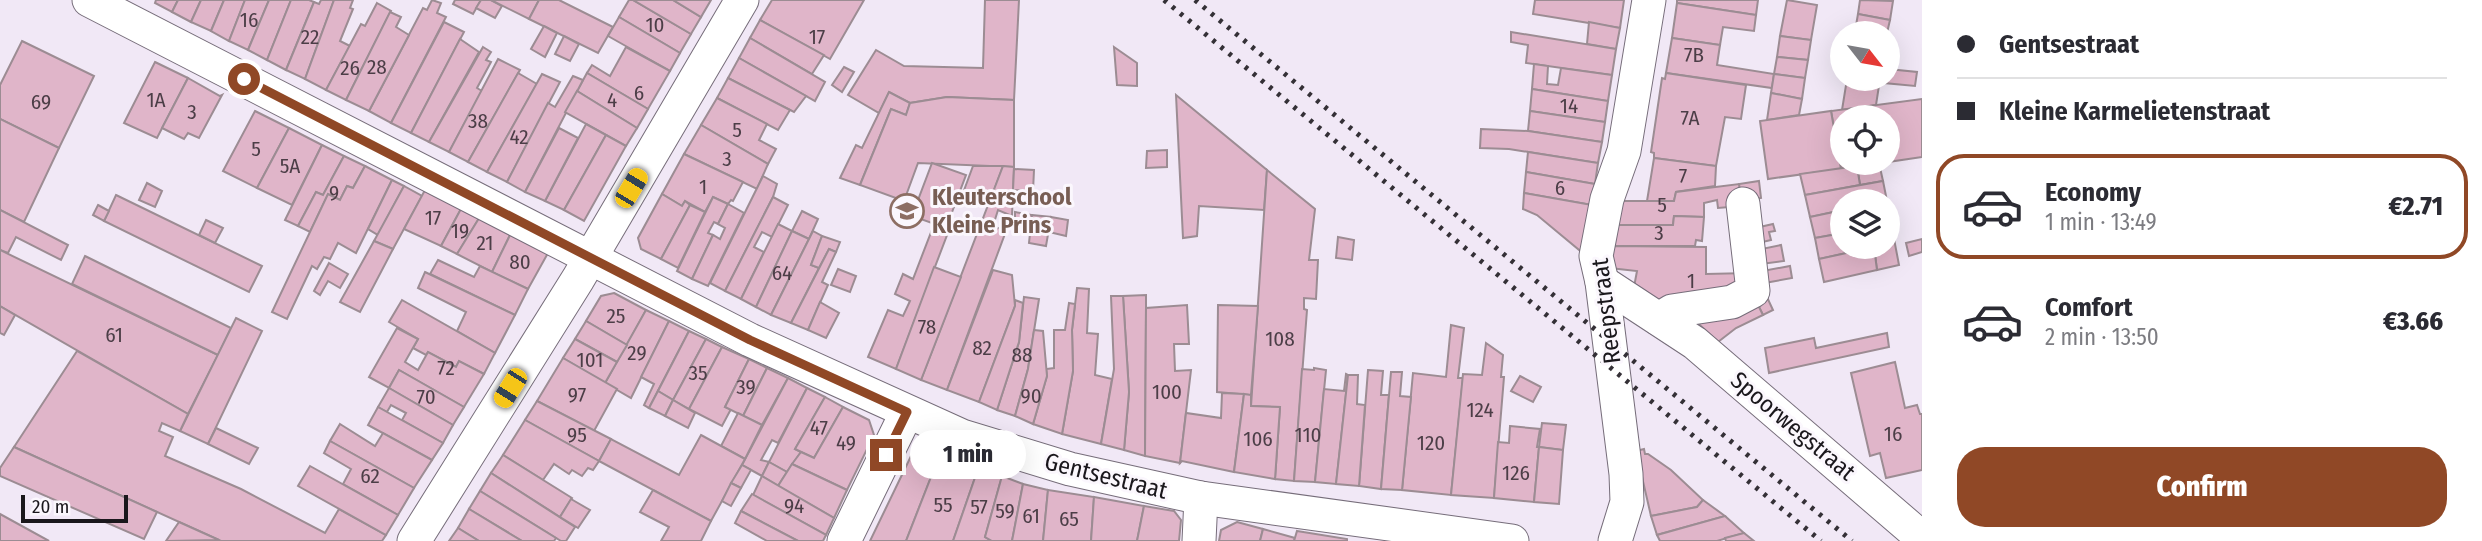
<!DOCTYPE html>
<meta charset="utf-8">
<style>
body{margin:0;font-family:"Fira Sans Condensed",sans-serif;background:#f7f7f7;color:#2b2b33;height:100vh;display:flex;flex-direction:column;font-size:26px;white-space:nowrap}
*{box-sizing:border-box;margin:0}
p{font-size:23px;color:#7c7c81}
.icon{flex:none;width:38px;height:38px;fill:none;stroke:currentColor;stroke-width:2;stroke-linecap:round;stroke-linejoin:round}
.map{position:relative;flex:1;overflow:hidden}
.panel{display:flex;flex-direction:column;background:#fff;width:560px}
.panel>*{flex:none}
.hud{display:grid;align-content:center;height:154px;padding:0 35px;background:#fff}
.needle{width:46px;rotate:121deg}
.fabs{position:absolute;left:1830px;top:21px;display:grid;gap:14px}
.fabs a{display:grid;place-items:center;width:70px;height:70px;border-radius:50%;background:#fff;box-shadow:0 7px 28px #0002;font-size:35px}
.scale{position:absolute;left:21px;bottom:18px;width:107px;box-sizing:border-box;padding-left:7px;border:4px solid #1a171c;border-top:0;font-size:19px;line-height:24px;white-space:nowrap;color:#1a171c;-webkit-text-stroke:5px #fbf7fd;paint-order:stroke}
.end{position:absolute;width:32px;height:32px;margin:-16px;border:9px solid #904826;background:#fff;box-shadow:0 0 0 4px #fff}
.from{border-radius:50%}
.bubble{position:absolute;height:49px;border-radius:24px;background:#fff;box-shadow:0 7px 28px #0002;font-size:23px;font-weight:800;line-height:49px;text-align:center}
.car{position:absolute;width:21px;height:42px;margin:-21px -10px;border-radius:9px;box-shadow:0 0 5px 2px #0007;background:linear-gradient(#f5c518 24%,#345 0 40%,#f5c518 0 76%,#345 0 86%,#f5c518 0)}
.hud b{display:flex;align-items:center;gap:24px;height:66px;font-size:26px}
.hud b+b{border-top:2px solid #e1e1e2}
.hud i{width:18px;height:18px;background:#2b2b33}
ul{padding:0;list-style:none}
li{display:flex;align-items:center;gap:21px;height:105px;margin:0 14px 10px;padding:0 21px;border:4px solid transparent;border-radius:28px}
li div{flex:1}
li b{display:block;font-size:26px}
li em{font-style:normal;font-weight:800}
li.on{border-color:#904826}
li>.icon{width:63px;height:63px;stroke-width:1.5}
.action{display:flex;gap:14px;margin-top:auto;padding:14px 35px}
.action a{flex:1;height:80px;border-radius:28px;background:#904826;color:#fff;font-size:28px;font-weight:800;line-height:80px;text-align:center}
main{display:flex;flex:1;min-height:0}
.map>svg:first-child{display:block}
.building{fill:#e0b5c9;stroke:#9c8c93;stroke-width:2}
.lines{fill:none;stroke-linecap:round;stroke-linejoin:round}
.minor-casing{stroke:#766d7a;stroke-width:35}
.minor{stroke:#fff;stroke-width:33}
.rail{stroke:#343036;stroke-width:5;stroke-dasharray:3.5 7;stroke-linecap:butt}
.route{stroke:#904826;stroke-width:9}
.labels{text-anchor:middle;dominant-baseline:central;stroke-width:6;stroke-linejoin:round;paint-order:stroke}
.number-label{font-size:21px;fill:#4c3e47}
.education-label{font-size:24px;font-weight:bold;fill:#785e54;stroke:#fbf7fd;text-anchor:start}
.street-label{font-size:24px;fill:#1a171c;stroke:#fbf7fd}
</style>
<main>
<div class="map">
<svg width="1922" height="541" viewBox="0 0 1922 541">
<rect width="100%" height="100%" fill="#f1e8f6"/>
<g class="building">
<polygon points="156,0 178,0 172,12 155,3"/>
<polygon points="178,0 201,0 191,22 172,12"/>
<polygon points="201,0 224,0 211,31 191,22"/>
<polygon points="224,0 245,0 229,41 211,31"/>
<polygon points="245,0 269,0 248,50 229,41"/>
<polygon points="269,0 291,0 267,60 248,50"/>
<polygon points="291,0 309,0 314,2 286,70 267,60"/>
<polygon points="321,0 334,0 305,79 286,70 314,2 319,4"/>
<polygon points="334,0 353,0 350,8 353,9 340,41 350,46 326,90 305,79"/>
<polygon points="432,0 441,3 437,13 446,17 391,123 369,111 423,8 427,10"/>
<polygon points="455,0 481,0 473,14 453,4"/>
<polygon points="481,0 491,0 502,6 495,18 476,8"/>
<polygon points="491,0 539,0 529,19"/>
<polygon points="539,0 559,0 613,27 598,53 529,19"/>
<polygon points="629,0 633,0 691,34 680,53 619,17"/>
<polygon points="633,0 673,0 701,17 691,34"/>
<polygon points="673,0 711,0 701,17"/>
<polygon points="772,0 864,0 830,59 760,20"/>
<polygon points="985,0 1019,0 1014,100 947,97 910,103 889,92 879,113 848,95 876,50 904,66 983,68"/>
<polygon points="1535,0 1624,0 1620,28 1533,14"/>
<polygon points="1677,0 1758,0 1756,15 1677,3"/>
<polygon points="1787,0 1817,5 1811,40 1780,36"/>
<polygon points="1860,0 1893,1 1890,20 1858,14"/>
<polygon points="377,3 391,11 346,100 326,90 361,24 365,26"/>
<polygon points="1677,3 1756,15 1754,31 1723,27 1720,45 1672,38"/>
<polygon points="390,12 401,17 396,27 409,35 369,111 346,100"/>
<polygon points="1858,14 1890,20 1887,33 1855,31"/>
<polygon points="619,17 680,53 670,71 608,36"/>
<polygon points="760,20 824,55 812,74 750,38"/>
<polygon points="444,22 464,32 411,133 391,123"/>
<polygon points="1589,22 1620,28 1616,49 1587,44"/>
<polygon points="544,26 557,33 545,57 531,49"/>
<polygon points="1511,32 1616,49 1612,75 1526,63 1528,45 1511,42"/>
<polygon points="564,36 579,44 570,61 555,54"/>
<polygon points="1780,36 1811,40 1808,60 1777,57"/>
<polygon points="750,38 825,82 815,101 739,58"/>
<polygon points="1672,38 1720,45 1717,65 1774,74 1772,88 1666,73"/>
<polygon points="460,39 479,52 429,142 411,133"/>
<polygon points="22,41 94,76 59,148 0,119 0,85"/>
<polygon points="483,47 491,52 486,60 491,62 477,88 482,91 449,152 429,142"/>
<polygon points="626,47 670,71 648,109 587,73 592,65 610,76"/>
<polygon points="1114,47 1137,63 1137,86 1117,85"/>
<polygon points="1777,57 1808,60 1805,78 1774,74"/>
<polygon points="739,58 806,96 794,112 728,78"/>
<polygon points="498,59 520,70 468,162 449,152"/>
<polygon points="155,62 188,78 157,138 124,123"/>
<polygon points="1534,64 1548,66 1547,84 1558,85 1561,68 1612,75 1608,101 1532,89"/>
<polygon points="844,67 854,72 842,92 832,85"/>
<polygon points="1888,69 1917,72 1915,86 1884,83 1884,79 1888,79"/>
<polygon points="518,73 537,84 487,172 468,162"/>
<polygon points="587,73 648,109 637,128 577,91"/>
<polygon points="1666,73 1746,85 1741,119 1725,117 1716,166 1654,158 1654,153 1651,152 1662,78 1665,79"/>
<polygon points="542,74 560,82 507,182 487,172"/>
<polygon points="1774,74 1805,78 1802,99 1771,93"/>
<polygon points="573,76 583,80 525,192 507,182 548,103 555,107"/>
<polygon points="188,78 220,96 222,95 199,138 188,133 184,139 162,128"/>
<polygon points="728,78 790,110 778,130 717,98"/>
<polygon points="1847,79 1880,79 1876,105 1842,110"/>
<polygon points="1532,89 1608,101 1605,122 1530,111"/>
<polygon points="577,91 637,128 626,146 565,112"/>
<polygon points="889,92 910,103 906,115 891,109 860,185 840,178 856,145 862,148"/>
<polygon points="1771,93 1802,99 1799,115 1767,120"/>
<polygon points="1176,95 1267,170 1264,210 1199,206 1197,236 1183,238"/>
<polygon points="947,97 1014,100 1014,167 918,163 904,201 860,185 891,109 906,115 910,103"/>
<polygon points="717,98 767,124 759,140 776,149 768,164 701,125"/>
<polygon points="1922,99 1922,157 1888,162 1888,117 1843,117 1843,163 1882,163 1841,169 1831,111"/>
<polygon points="255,111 289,128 257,188 223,171"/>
<polygon points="1530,111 1605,122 1602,142 1528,131"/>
<polygon points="1831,111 1841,169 1768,179 1760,121"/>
<polygon points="0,119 59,148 24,222 0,210"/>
<polygon points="586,124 606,135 564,210 545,201"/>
<polygon points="701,125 768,164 757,189 684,154"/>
<polygon points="289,128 322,145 292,205 257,188"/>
<polygon points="559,128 578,138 545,201 525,192"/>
<polygon points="1481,129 1528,131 1602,142 1598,163 1509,149 1480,148"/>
<polygon points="606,135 626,146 584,221 564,210"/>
<polygon points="322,145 344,156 323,195 316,192 298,226 285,220"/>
<polygon points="1167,150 1167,167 1146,168 1147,151"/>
<polygon points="1528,152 1598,163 1595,184 1526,172"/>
<polygon points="684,154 743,182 733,201 731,200 728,204 713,197 705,212 685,201 682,206 662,194"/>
<polygon points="344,156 365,166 353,188 347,186 340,200 328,194 310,232 298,226 316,192 323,195"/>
<polygon points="1654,158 1716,166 1715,186 1676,192 1674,201 1647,201"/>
<polygon points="932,163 966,175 946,228 912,216"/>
<polygon points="1879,163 1883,181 1860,185 1857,166"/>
<polygon points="365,166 392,180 356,253 338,243 330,259 324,257 317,269 312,266 287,319 272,312 328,194 340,200 347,186 353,188"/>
<polygon points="973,166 1003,166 990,201 963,193"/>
<polygon points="1003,166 1014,167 1012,216 998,210 993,226 1006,231 947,390 921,380"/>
<polygon points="1857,166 1860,185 1805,195 1800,174"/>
<polygon points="1014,169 1034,170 1033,191 1013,190"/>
<polygon points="1267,170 1315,209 1309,260 1318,260 1316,299 1304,298 1304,309 1307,310 1294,481 1275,479 1280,407 1251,406"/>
<polygon points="1526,172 1595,184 1592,205 1524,193"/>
<polygon points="763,176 777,184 773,197 725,291 710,283"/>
<polygon points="392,180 404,186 378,235 368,229"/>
<polygon points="1759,181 1761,198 1741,201 1739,184"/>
<polygon points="1883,181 1887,201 1843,201 1843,210 1810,217 1805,195"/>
<polygon points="147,183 162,191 155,207 139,200"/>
<polygon points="1739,184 1741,206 1718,208 1717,200 1704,203 1704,217 1674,216 1673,225 1616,225 1620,201 1674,201 1676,192"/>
<polygon points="404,186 422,196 393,249 374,241"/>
<polygon points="425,190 462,207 441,246 404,229"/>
<polygon points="1524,193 1592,205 1584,254 1537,215 1523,209"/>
<polygon points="662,194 682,206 685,201 690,205 661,259 641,249 638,238"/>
<polygon points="116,195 262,266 249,292 104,221"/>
<polygon points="713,197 728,204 718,224 714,222 708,233 713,235 692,279 677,271"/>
<polygon points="773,197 788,205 772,237 762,232 754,247 764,252 741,299 725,291"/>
<polygon points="728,204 744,213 708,286 692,279 713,235 720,239 725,228 718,224"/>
<polygon points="98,205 109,211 104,221 93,215"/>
<polygon points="690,205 705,212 678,268 661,259"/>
<polygon points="462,207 481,215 457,254 441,246"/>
<polygon points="0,210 68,245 61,260 16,237 8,253 0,250"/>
<polygon points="1843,210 1843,233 1815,238 1810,217"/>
<polygon points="802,211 818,219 809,239 792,231"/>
<polygon points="1015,212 1032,215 1030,235 1015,232"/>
<polygon points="481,215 512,231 492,272 457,254"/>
<polygon points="1032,215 1051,217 1046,246 1029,243"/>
<polygon points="1674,216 1704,217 1702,241 1696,240 1695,246 1613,246 1616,225 1673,225"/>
<polygon points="1051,217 1068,220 1066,236 1049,232"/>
<polygon points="206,220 223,228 215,243 199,235"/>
<polygon points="935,222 949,230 896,369 868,357 888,310 903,316 910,301 895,294 903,274 913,279"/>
<polygon points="1888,223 1891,223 1899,265 1877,270 1874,247 1819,259 1815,238 1843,233 1843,247 1888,247"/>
<polygon points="778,224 792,231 756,307 741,299"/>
<polygon points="1773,224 1775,231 1769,232 1771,240 1754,244 1751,229"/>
<polygon points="512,231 548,253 528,289 492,272"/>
<polygon points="792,231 809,239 771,315 756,307"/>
<polygon points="813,231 822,236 811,265 819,268 791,323 771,315"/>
<polygon points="822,236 840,242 836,252 829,249 819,268 811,265"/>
<polygon points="1338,237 1354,240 1352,260 1336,258"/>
<polygon points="1922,239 1922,252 1909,256 1906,243"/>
<polygon points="374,241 393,249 360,312 340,302"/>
<polygon points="1781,245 1784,261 1754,265 1752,251"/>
<polygon points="1613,246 1706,247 1706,274 1748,273 1733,295 1659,301 1634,287 1637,271 1610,268"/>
<polygon points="1874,247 1877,270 1824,282 1819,259"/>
<polygon points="829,249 836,252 822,282 828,285 808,330 791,323"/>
<polygon points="0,250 218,355 188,414 0,306"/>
<polygon points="85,256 231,328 218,355 72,284"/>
<polygon points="438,260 474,277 480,266 528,289 515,315 430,274"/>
<polygon points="329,263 348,274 340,288 328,281 320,295 314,291"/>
<polygon points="1790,266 1792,278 1759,284 1757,272"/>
<polygon points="934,267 961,277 921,380 896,369"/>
<polygon points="838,269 856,276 850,292 831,285"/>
<polygon points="993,270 1012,275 1015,306 979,402 947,390"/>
<polygon points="425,272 515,315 495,353 457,331 466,312 418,288"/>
<polygon points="1077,288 1089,289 1087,333 1098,334 1095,375 1112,379 1101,444 1062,434 1073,371 1072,330"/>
<polygon points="614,293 646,310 627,345 586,321 601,296"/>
<polygon points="1146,295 1146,308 1145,456 1124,450 1129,392 1123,296"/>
<polygon points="1766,295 1773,310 1763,315 1754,297"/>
<polygon points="1111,296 1123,296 1129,392 1124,450 1101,444 1114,369"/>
<polygon points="1024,297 1039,299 1028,369 1015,416 997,410 1019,342"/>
<polygon points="1754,297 1763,315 1736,328 1718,342 1689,315"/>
<polygon points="402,300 495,353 484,374 459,361 456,367 428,352 426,355 413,348 418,339 389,322"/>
<polygon points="1015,300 1023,303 1019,342 997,410 979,402 1015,306"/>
<polygon points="820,302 839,313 826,338 808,330"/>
<polygon points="1069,303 1075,304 1072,330 1073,371 1062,434 1033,424 1047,376 1046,369 1054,368 1054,330 1065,330"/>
<polygon points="1187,305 1189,344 1174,344 1175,371 1191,370 1180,463 1145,456 1146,308"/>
<polygon points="1218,305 1258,306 1251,395 1217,392"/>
<polygon points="0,306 15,315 4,335 0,333"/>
<polygon points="646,310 669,321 631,398 605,383"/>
<polygon points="236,318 262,331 208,444 180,431"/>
<polygon points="586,321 627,345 617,362 575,339"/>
<polygon points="669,321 689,331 649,408 644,405 654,384 641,377"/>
<polygon points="1451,325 1464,328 1458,378 1463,378 1451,495 1402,490 1413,373 1446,377"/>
<polygon points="397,328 418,339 405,362 418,370 428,352 456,367 459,361 484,374 464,407 399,370 389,388 369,377"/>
<polygon points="1034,330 1043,331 1047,376 1033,424 1015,416 1028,369"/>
<polygon points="689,331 706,339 673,400 658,391"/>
<polygon points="1887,333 1889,347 1769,373 1765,348 1814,338 1816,348"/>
<polygon points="575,339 617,362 605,383 563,358"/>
<polygon points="706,339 722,347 689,409 673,400"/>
<polygon points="1486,343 1503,355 1501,377 1504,377 1494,498 1451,495 1463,374 1482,375"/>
<polygon points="722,347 749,359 725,407 731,409 722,426 689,409"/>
<polygon points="77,351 188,414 180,431 162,423 159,431 173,437 165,456 241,489 325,533 339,509 386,535 382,541 221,541 14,447"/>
<polygon points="563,358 617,389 594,431 537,401"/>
<polygon points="749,359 767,368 743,416 725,407"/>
<polygon points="1895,362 1905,408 1917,405 1920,414 1922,414 1922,470 1886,478 1880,453 1870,456 1851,373"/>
<polygon points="767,368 788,378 762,425 743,416"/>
<polygon points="1314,368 1326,370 1315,482 1294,481 1302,369 1314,370"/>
<polygon points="399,370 464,407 453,425 389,388"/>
<polygon points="1368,370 1383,371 1381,395 1389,395 1381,489 1359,486"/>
<polygon points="1391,372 1402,372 1400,396 1411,397 1402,490 1381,489"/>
<polygon points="1346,374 1348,375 1336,484 1315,482 1324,389 1344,391"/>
<polygon points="1348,375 1358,375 1357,404 1365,405 1359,486 1336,484"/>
<polygon points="1520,376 1541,387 1533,402 1511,391"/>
<polygon points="788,378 807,388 778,443 772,440 761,460 769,462 762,476 742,465"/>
<polygon points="389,388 453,425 443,443 402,420 406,413 391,405 387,412 378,407"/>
<polygon points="807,388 825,397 795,449 801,452 787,472 769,462"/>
<polygon points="658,391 673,400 665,416 649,408"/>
<polygon points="1222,393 1244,394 1234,472 1182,461 1180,463 1186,413 1221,418"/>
<polygon points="1244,394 1251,395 1251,406 1280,407 1275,479 1234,472"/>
<polygon points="825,397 843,407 814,458 795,449"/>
<polygon points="673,400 695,413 688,428 665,416"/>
<polygon points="537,401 611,439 599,461 525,420"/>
<polygon points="378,407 443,443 432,460 368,425"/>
<polygon points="843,407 869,420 874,435 847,490 792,464 801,452 814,458"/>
<polygon points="738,413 762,425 745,459 721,446"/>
<polygon points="525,420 599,461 593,470 588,468 582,476 572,470 569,474 554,464 543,480 503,455"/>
<polygon points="1542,423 1566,425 1563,450 1539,447"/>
<polygon points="340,424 375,446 383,433 432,460 414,488 330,441"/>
<polygon points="1510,426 1540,429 1537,447 1539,447 1534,502 1494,498 1498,442 1509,443"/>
<polygon points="216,428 258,448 249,464 208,444"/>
<polygon points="701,435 745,459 711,521 599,461 611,439 679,475"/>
<polygon points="330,441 414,488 398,515 343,484 351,469 324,453"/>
<polygon points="14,447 157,512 144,539 0,476 0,468"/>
<polygon points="926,447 940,454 906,541 870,541 913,452 919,447"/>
<polygon points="1539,447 1563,450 1559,504 1534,502"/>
<polygon points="1644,449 1645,454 1648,454 1671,470 1703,500 1697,507 1651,516 1636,451"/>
<polygon points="940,454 978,469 953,541 906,541"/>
<polygon points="503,455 572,498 560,517 491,473"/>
<polygon points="769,462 787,472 778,486 762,476"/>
<polygon points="792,464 847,490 834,518 778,486"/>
<polygon points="742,465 751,470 741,488 731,483"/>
<polygon points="310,466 398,515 386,535 298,486"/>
<polygon points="978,469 1002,476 985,537 992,541 953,541"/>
<polygon points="491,473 575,527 566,541 561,541 480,491"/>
<polygon points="762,476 834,518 826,535 753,495"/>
<polygon points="1002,476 1023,484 1012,541 992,541 985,537"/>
<polygon points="731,483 741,488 731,506 722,501"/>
<polygon points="1023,484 1048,490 1043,541 1012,541"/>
<polygon points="653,490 711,521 701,541 661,541 669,527 640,512"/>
<polygon points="1048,490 1094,497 1091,541 1043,541"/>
<polygon points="480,491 556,538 554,541 522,541 469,509"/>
<polygon points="752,494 826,535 823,541 798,541 741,511"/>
<polygon points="1094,497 1144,506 1137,541 1091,541"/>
<polygon points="571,499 590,510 578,528 560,517"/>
<polygon points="1703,500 1725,516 1657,535 1651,516 1697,507"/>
<polygon points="1144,506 1174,511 1181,520 1179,541 1137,541"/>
<polygon points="469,509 522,541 479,541 458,528"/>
<polygon points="741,511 798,541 767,541 735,523"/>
<polygon points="0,514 49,541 0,541"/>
<polygon points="1725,516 1744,533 1717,541 1660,541 1657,535"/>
<polygon points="179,522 219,540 166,541"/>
<polygon points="1237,522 1263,529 1260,541 1219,541 1221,530"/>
<polygon points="458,528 479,541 449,541"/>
<polygon points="1263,529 1295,538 1294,541 1260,541"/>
<polygon points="1297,531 1347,539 1347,541 1294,541"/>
<polygon points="1744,533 1754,541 1726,541 1725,538"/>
</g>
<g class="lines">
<g class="minor-casing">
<g id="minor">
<polyline points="89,0 750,340 962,436 1070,469 1201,498 1512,541"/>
<polyline points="1602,282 1695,343 1922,538"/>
<polyline points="1659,319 1672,311 1732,302 1753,291 1743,204"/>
<polyline points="414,541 578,279 742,0"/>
<polyline points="844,541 907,412"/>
<polyline points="1199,541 1201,498"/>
<polyline points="1615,541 1627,502 1626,474 1602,282 1596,256 1607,199 1624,151 1649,0"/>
</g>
</g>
<use href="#minor" class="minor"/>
<g class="rail">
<polyline points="1164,0 1821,541"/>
<polyline points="1195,0 1852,541"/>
</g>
</g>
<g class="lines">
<polyline class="route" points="244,79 750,340 907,412 886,455"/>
</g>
<defs>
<g id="school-ring" transform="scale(1.75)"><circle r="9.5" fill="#fbf7fd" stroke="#8d6e63" stroke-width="1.5"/><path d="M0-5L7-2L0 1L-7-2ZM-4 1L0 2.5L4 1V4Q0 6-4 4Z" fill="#8d6e63"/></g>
</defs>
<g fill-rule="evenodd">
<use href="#school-ring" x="907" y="211"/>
</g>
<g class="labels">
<g class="number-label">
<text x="249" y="20">16</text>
<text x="655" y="25">10</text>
<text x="310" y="37">22</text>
<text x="817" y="37">17</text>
<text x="1694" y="55">7B</text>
<text x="377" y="67">28</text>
<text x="350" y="68">26</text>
<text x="639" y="93">6</text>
<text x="156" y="100">1A</text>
<text x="612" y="100">4</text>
<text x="41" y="102">69</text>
<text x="1569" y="106">14</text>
<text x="192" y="112">3</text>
<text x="1690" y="118">7A</text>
<text x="478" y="121">38</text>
<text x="737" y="130">5</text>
<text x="519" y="137">42</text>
<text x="256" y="149">5</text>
<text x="727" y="159">3</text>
<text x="290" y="166">5A</text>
<text x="1683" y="176">7</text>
<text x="703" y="187">1</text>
<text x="1560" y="188">6</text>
<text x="334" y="193">9</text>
<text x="1662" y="205">5</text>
<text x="433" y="218">17</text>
<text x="460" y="231">19</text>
<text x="1659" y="233">3</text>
<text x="485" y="243">21</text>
<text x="520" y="262">80</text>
<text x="782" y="273">64</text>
<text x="1691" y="281">1</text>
<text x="616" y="316">25</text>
<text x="927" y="327">78</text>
<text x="114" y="335">61</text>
<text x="1280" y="339">108</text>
<text x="982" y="348">82</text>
<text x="637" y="353">29</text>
<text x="1022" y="355">88</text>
<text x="590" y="360">101</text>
<text x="446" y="368">72</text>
<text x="698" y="373">35</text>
<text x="746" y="387">39</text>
<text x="1167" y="392">100</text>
<text x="577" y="395">97</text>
<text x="1031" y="396">90</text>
<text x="426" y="397">70</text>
<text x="1480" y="410">124</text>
<text x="819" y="428">47</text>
<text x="1893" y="434">16</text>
<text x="577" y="435">95</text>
<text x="1308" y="435">110</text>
<text x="1258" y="439">106</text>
<text x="846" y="443">49</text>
<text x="1431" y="443">120</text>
<text x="1516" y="473">126</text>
<text x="370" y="476">62</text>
<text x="943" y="505">55</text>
<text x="794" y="506">94</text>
<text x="979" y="507">57</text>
<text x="1005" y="511">59</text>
<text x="1031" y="516">61</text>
<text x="1069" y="519">65</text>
</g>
<g class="education-label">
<text x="932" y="197">Kleuterschool<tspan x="932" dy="28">Kleine Prins</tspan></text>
</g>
<g class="street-label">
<text transform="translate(1606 311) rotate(-97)">Reepstraat</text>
<text transform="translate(1793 426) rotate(40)">Spoorwegstraat</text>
<text transform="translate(1106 476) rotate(14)">Gentsestraat</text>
</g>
</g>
</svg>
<div class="fabs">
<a><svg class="needle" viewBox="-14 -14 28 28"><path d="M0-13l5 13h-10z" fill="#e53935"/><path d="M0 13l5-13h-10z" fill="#7c7c81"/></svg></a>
<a><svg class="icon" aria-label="locate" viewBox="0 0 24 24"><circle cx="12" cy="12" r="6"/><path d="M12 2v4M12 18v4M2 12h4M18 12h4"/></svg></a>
<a><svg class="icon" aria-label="layers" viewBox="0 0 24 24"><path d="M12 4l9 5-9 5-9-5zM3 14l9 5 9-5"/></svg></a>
</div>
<div class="scale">20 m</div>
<i class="end from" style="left:244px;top:79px"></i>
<i class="end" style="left:886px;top:455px"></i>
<div class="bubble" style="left:910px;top:430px;width:116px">1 min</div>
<i class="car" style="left:631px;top:188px;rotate:31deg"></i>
<i class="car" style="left:510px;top:388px;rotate:212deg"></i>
</div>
<section class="panel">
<div class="hud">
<b><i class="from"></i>Gentsestraat</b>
<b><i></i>Kleine Karmelietenstraat</b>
</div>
<ul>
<li class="on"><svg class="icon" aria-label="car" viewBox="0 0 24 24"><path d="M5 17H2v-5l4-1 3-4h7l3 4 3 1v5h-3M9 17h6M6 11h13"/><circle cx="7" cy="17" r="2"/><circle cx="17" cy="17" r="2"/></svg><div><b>Economy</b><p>1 min · 13:49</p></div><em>€2.71</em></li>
<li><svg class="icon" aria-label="car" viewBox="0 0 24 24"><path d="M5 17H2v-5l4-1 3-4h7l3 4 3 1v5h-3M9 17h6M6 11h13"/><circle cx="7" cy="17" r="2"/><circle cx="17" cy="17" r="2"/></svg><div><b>Comfort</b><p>2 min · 13:50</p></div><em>€3.66</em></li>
</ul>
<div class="action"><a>Confirm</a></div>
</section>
</main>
